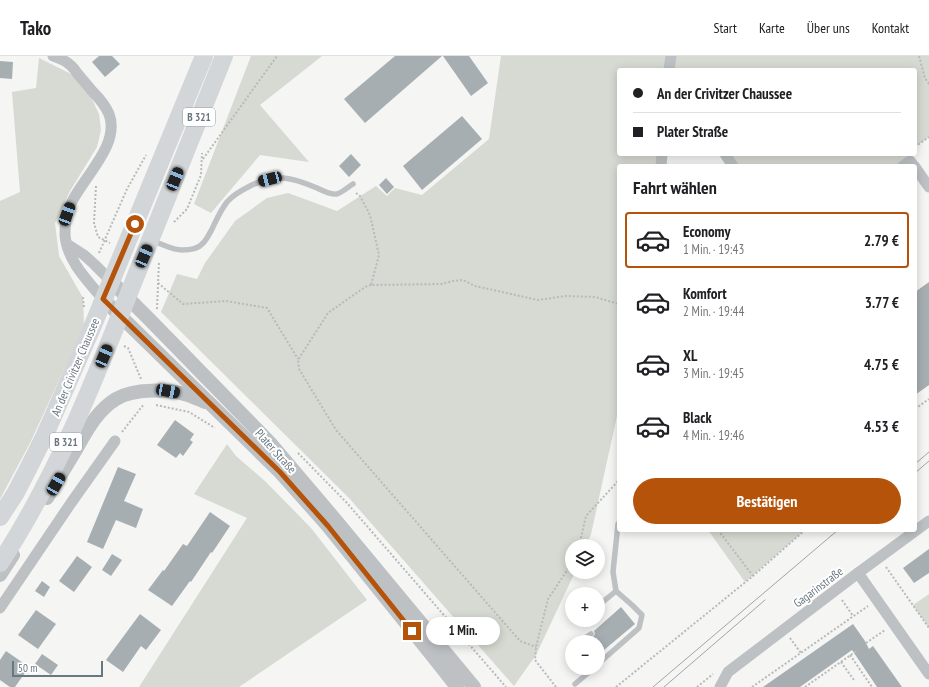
<!DOCTYPE html>
<html lang="de">
<meta charset="utf-8">
<style>
body{margin:0;font-family:"PT Sans Narrow",sans-serif;background:#f6f6f6;color:#202124;height:100vh;display:flex;flex-direction:column;font-size:15px;white-space:nowrap}
*{box-sizing:border-box;margin:0}
p{font-size:13px;color:#757577}
.icon{flex:none;width:22px;height:22px;fill:none;stroke:currentColor;stroke-width:2;stroke-linecap:round;stroke-linejoin:round}
.map{position:relative;flex:1;overflow:hidden}
.side{position:absolute;left:617px;top:108px;width:300px;height:368px;display:flex;flex-direction:column;background:#fff;border-radius:4px;box-shadow:0 2px 10px #0003}
.side>*{flex:none}
.banner{position:absolute;left:617px;top:12px;width:300px;height:88px;border-radius:4px;box-shadow:0 2px 10px #0003;display:grid;align-content:center;height:88px;padding:0 16px;background:#fff}
.fabs{position:absolute;left:565px;top:483px;display:grid;gap:8px}
.fabs a{display:grid;place-items:center;width:40px;height:40px;border-radius:50%;background:#fff;box-shadow:0 2px 10px #0003;font-size:20px}
.scale{position:absolute;left:12px;bottom:10px;width:91px;box-sizing:border-box;padding-left:4px;border:2px solid #687780;border-top:0;font-size:11px;line-height:14px;white-space:nowrap;color:#687780;-webkit-text-stroke:3px #fff;paint-order:stroke}
.end{position:absolute;width:18px;height:18px;margin:-9px;border:5px solid #b45309;background:#fff;box-shadow:0 0 0 2px #fff}
.from{border-radius:50%}
.bubble{position:absolute;height:28px;border-radius:14px;background:#fff;box-shadow:0 2px 10px #0003;font-size:13px;font-weight:600;line-height:28px;text-align:center}
.car{position:absolute;width:12px;height:24px;margin:-12px -6px;border-radius:5px;box-shadow:0 0 3px 1px #0007;background:linear-gradient(#222 24%,#8ab4d8 0 40%,#222 0 76%,#8ab4d8 0 86%,#222 0)}
.banner b{display:flex;align-items:center;gap:14px;height:38px;font-size:15px}
.banner b+b{border-top:1px solid #e0e0e0}
.banner i{width:10px;height:10px;background:#202124}
ul{padding:0;list-style:none}
li{display:flex;align-items:center;gap:12px;height:56px;margin:0 8px 6px;padding:0 8px;border:2px solid transparent;border-radius:4px}
li div{flex:1}
li b{display:block;font-size:15px}
li em{font-style:normal;font-weight:600}
li.active{border-color:#b45309}
li>.icon{width:36px;height:36px;stroke-width:1.5}
h2{padding:0 16px;font-size:18px;line-height:48px}
.button{display:flex;gap:8px;margin-top:auto;padding:8px 16px}
.button a{flex:1;height:46px;border-radius:24px;background:#b45309;color:#fff;font-size:16px;font-weight:600;line-height:46px;text-align:center}
header{display:flex;align-items:center;gap:24px;box-sizing:border-box;height:56px;padding:0 20px;background:#fff;border-bottom:1px solid #e0e0e0}
header strong{font-size:19px}
nav{display:flex;gap:22px;margin-inline-start:auto;font-size:14px}
.map>svg:first-child{display:block}
.green{fill:#d6dad2}
.building{fill:#a7aeb2}
.lines{fill:none;stroke-linecap:round;stroke-linejoin:round}
.path{stroke:#b7babc;stroke-width:2;stroke-dasharray:2 2;stroke-linecap:butt}
.service{stroke:#bdc1c4;stroke-width:5.5}
.minor{stroke:#bdc1c4;stroke-width:11}
.tertiary{stroke:#bdc1c4;stroke-width:14}
.primary{stroke:#d2d6d9;stroke-width:18}
.tram{stroke:#9fa5a9;stroke-width:1}
.route{stroke:#b45309;stroke-width:5}
.labels{text-anchor:middle;dominant-baseline:central;stroke-width:4;stroke-linejoin:round;paint-order:stroke}
.shield{fill:#fff;stroke:#95a0a6;stroke-width:1}
.shield-label{font-size:11px;font-weight:bold;fill:#687780}
.street-label{font-size:12px;fill:#687780;stroke:#fff}
</style>
<header>
<strong>Tako</strong>
<nav><a>Start</a><a>Karte</a><a>Über uns</a><a>Kontakt</a></nav>
</header>
<div class="map">
<svg width="929" height="631" viewBox="0 0 929 631">
<rect width="100%" height="100%" fill="#f5f5f3"/>
<g class="green">
<polygon points="251,0 322,0 260,49 309,106 260,99 211,157 194,148"/>
<polygon points="501,0 929,0 929,81 915,91 915,14 619,14 619,98 662,98 661,110 619,110 619,361 617,360 591,478 586,490 572,490 572,516 575,516 536,599 514,630 349,442 161,256 177,218 197,223 205,207 235,165 267,142 288,137 337,155 376,130 387,140 395,132 422,139 489,83"/>
<polygon points="39,2 73,19 91,41 99,58 101,74 97,91 70,135 55,167 59,200 83,242 84,270 30,387 0,443 0,145 20,136 12,36 36,32"/>
<polygon points="725,98 911,98 910,105 903,110 733,110"/>
<polygon points="227,388 236,400 266,426 311,472 367,544 239,631 139,631 247,462 194,438"/>
<polygon points="708,474 805,474 745,526"/>
<polygon points="929,538 929,572 913,549"/>
</g>
<g class="building">
<polygon points="99,0 112,0 120,8 105,21 92,6"/>
<polygon points="395,0 442,0 365,67 344,43"/>
<polygon points="443,0 469,0 488,27 471,40"/>
<polygon points="0,5 13,6 12,23 0,22"/>
<polygon points="462,60 482,83 422,134 403,110"/>
<polygon points="351,98 361,109 349,121 339,110"/>
<polygon points="386,122 394,131 387,138 379,129"/>
<polygon points="929,226 929,329 915,339 915,236"/>
<polygon points="175,364 194,378 190,384 193,386 183,400 180,397 176,402 157,389"/>
<polygon points="118,411 136,418 124,445 143,453 136,472 116,464 103,493 87,486"/>
<polygon points="210,456 230,470 212,497 211,496 191,526 190,525 172,550 148,534 163,514 164,515 183,488 187,490"/>
<polygon points="929,493 929,517 914,527 903,512"/>
<polygon points="112,498 122,504 111,520 102,514"/>
<polygon points="77,500 92,511 74,536 59,525"/>
<polygon points="42,525 50,531 44,541 35,535"/>
<polygon points="621,551 635,568 604,594 593,581 595,578 594,575"/>
<polygon points="36,554 56,568 38,593 18,579"/>
<polygon points="140,558 161,574 146,594 141,590 123,616 106,604"/>
<polygon points="853,568 865,585 869,593 873,590 902,631 877,631 852,594 800,631 763,631"/>
<polygon points="6,595 29,611 15,631 10,631 0,624 0,604"/>
<polygon points="42,598 58,609 51,619 35,608"/>
</g>
<g class="lines">
<g class="path">
<polyline points="919,0 925,22 929,28"/>
<polyline points="915,91 929,81"/>
<polyline points="203,103 277,0"/>
<polyline points="96,130 94,167 98,181 110,187"/>
<polyline points="356,137 360,140 370,159 379,199 371,229 441,228 453,225 463,224 475,230 538,244 566,240 595,241 619,248"/>
<polyline points="174,166 187,153 201,119 202,97"/>
<polyline points="99,197 127,133 146,99"/>
<polyline points="158,227 183,248 226,245 267,252 298,303"/>
<polyline points="371,229 365,231 328,257 298,304 299,313 336,374 520,585 536,591"/>
<polyline points="84,251 83,242 84,240"/>
<polyline points="157,253 159,205"/>
<polyline points="124,290 128,292 141,323"/>
<polyline points="156,349 189,356 215,372"/>
<polyline points="915,353 929,343"/>
<polyline points="122,376 144,348"/>
<polyline points="298,397 347,447 506,631"/>
<polyline points="718,474 753,520"/>
<polyline points="579,490 586,460 619,424"/>
<polyline points="886,511 929,572"/>
<polyline points="842,544 853,560"/>
<polyline points="790,582 801,597"/>
<polyline points="866,587 885,574"/>
<polyline points="850,599 872,631"/>
<polyline points="841,606 854,624"/>
<polyline points="556,631 535,604 536,591 548,543 572,507"/>
<polyline points="616,631 753,520 805,474"/>
<polyline points="697,631 713,618"/>
<polyline points="752,631 868,550"/>
<polyline points="805,631 858,594"/>
</g>
<g class="service">
<path d="M153,185c9,3 19,9 29,9 7,0 16,-1 20,-6 4,-3 6,-8 9,-13 5,-10 9,-20 16,-29 6,-7 15,-12 23,-16 26,-13 41,-9 67,2 6,3 14,7 20,6 6,-2 11,-7 16,-10"/>
<polyline points="598,550 616,535 613,516 618,468"/>
<polyline points="581,564 582,564"/>
<polyline points="585,586 585,582 591,578"/>
<polyline points="598,608 639,572 642,559 632,549 616,535"/>
<polyline points="575,628 594,612"/>
</g>
<g class="minor">
<path d="M53,0c5,2 12,4 16,8 3,2 6,6 8,9 5,6 11,13 16,19 5,5 13,15 16,22 13,34 -34,69 -42,100 -2,7 -2,15 -2,21 2,26 23,46 38,64"/>
<polyline points="669,14 671,0"/>
<polyline points="725,98 733,110"/>
<polyline points="661,110 662,98"/>
<polyline points="903,110 910,105 914,110"/>
<polyline points="915,111 929,131"/>
<polyline points="67,188 84,199 94,208 111,225"/>
<polyline points="858,517 929,465"/>
<polyline points="0,552 71,447 115,385"/>
<polyline points="720,631 728,616 858,517 929,618"/>
</g>
<g class="tertiary">
<polyline points="111,225 150,264 271,388 333,461 474,631"/>
<polyline points="103,243 280,416 328,470 431,598 457,631"/>
<path d="M47,442c9,-15 18,-30 27,-45 11,-19 22,-42 42,-54 18,-11 52,-10 72,-4 5,2 11,4 17,7"/>
<polyline points="0,519 13,499"/>
</g>
<g class="primary">
<polyline points="0,461 15,438 27,415 44,381 91,274 204,0"/>
<path d="M0,507c54,-82 91,-174 127,-265 32,-81 65,-161 97,-242"/>
</g>
<g class="tram">
<polyline points="915,408 929,396"/>
<polyline points="915,417 929,405"/>
<polyline points="653,631 838,474"/>
<polyline points="664,631 765,544"/>
</g>
</g>
<g class="lines">
<polyline class="route" points="135,168 103,243 280,416 328,470 412,575"/>
</g>
<g class="labels">
<g class="shield">
<rect x="183" y="52" width="32" height="18" rx="3"/>
<rect x="50" y="377" width="32" height="18" rx="3"/>
</g>
<g class="shield-label">
<text x="199" y="61">B 321</text>
<text x="66" y="386">B 321</text>
</g>
<g class="street-label">
<text transform="translate(75 311) rotate(-67)">An der Crivitzer Chaussee</text>
<text transform="translate(276 395) rotate(48)">Plater Straße</text>
<text transform="translate(818 531) rotate(-37)">Gagarinstraße</text>
</g>
</g>
</svg>
<div class="fabs">
<a><svg class="icon" aria-label="layers" viewBox="0 0 24 24"><path d="M12 4l9 5-9 5-9-5zM3 14l9 5 9-5"/></svg></a>
<a>+</a>
<a>−</a>
</div>
<div class="scale">50 m</div>
<i class="end from" style="left:135px;top:168px"></i>
<i class="end" style="left:412px;top:575px"></i>
<div class="bubble" style="left:426px;top:561px;width:74px">1 Min.</div>
<i class="car" style="left:175px;top:123px;rotate:22deg"></i>
<i class="car" style="left:270px;top:123px;rotate:255deg"></i>
<i class="car" style="left:67px;top:158px;rotate:20deg"></i>
<i class="car" style="left:144px;top:200px;rotate:23deg"></i>
<i class="car" style="left:104px;top:300px;rotate:23deg"></i>
<i class="car" style="left:168px;top:335px;rotate:101deg"></i>
<i class="car" style="left:56px;top:428px;rotate:30deg"></i>
<div class="banner">
<b><i class="from"></i>An der Crivitzer Chaussee</b>
<b><i></i>Plater Straße</b>
</div>
<section class="side">
<h2>Fahrt wählen</h2>
<ul>
<li class="active"><svg class="icon" aria-label="car" viewBox="0 0 24 24"><path d="M5 17H2v-5l4-1 3-4h7l3 4 3 1v5h-3M9 17h6M6 11h13"/><circle cx="7" cy="17" r="2"/><circle cx="17" cy="17" r="2"/></svg><div><b>Economy</b><p>1 Min. · 19:43</p></div><em>2.79 €</em></li>
<li><svg class="icon" aria-label="car" viewBox="0 0 24 24"><path d="M5 17H2v-5l4-1 3-4h7l3 4 3 1v5h-3M9 17h6M6 11h13"/><circle cx="7" cy="17" r="2"/><circle cx="17" cy="17" r="2"/></svg><div><b>Komfort</b><p>2 Min. · 19:44</p></div><em>3.77 €</em></li>
<li><svg class="icon" aria-label="car" viewBox="0 0 24 24"><path d="M5 17H2v-5l4-1 3-4h7l3 4 3 1v5h-3M9 17h6M6 11h13"/><circle cx="7" cy="17" r="2"/><circle cx="17" cy="17" r="2"/></svg><div><b>XL</b><p>3 Min. · 19:45</p></div><em>4.75 €</em></li>
<li><svg class="icon" aria-label="car" viewBox="0 0 24 24"><path d="M5 17H2v-5l4-1 3-4h7l3 4 3 1v5h-3M9 17h6M6 11h13"/><circle cx="7" cy="17" r="2"/><circle cx="17" cy="17" r="2"/></svg><div><b>Black</b><p>4 Min. · 19:46</p></div><em>4.53 €</em></li>
</ul>
<div class="button"><a>Bestätigen</a></div>
</section>
</div>
